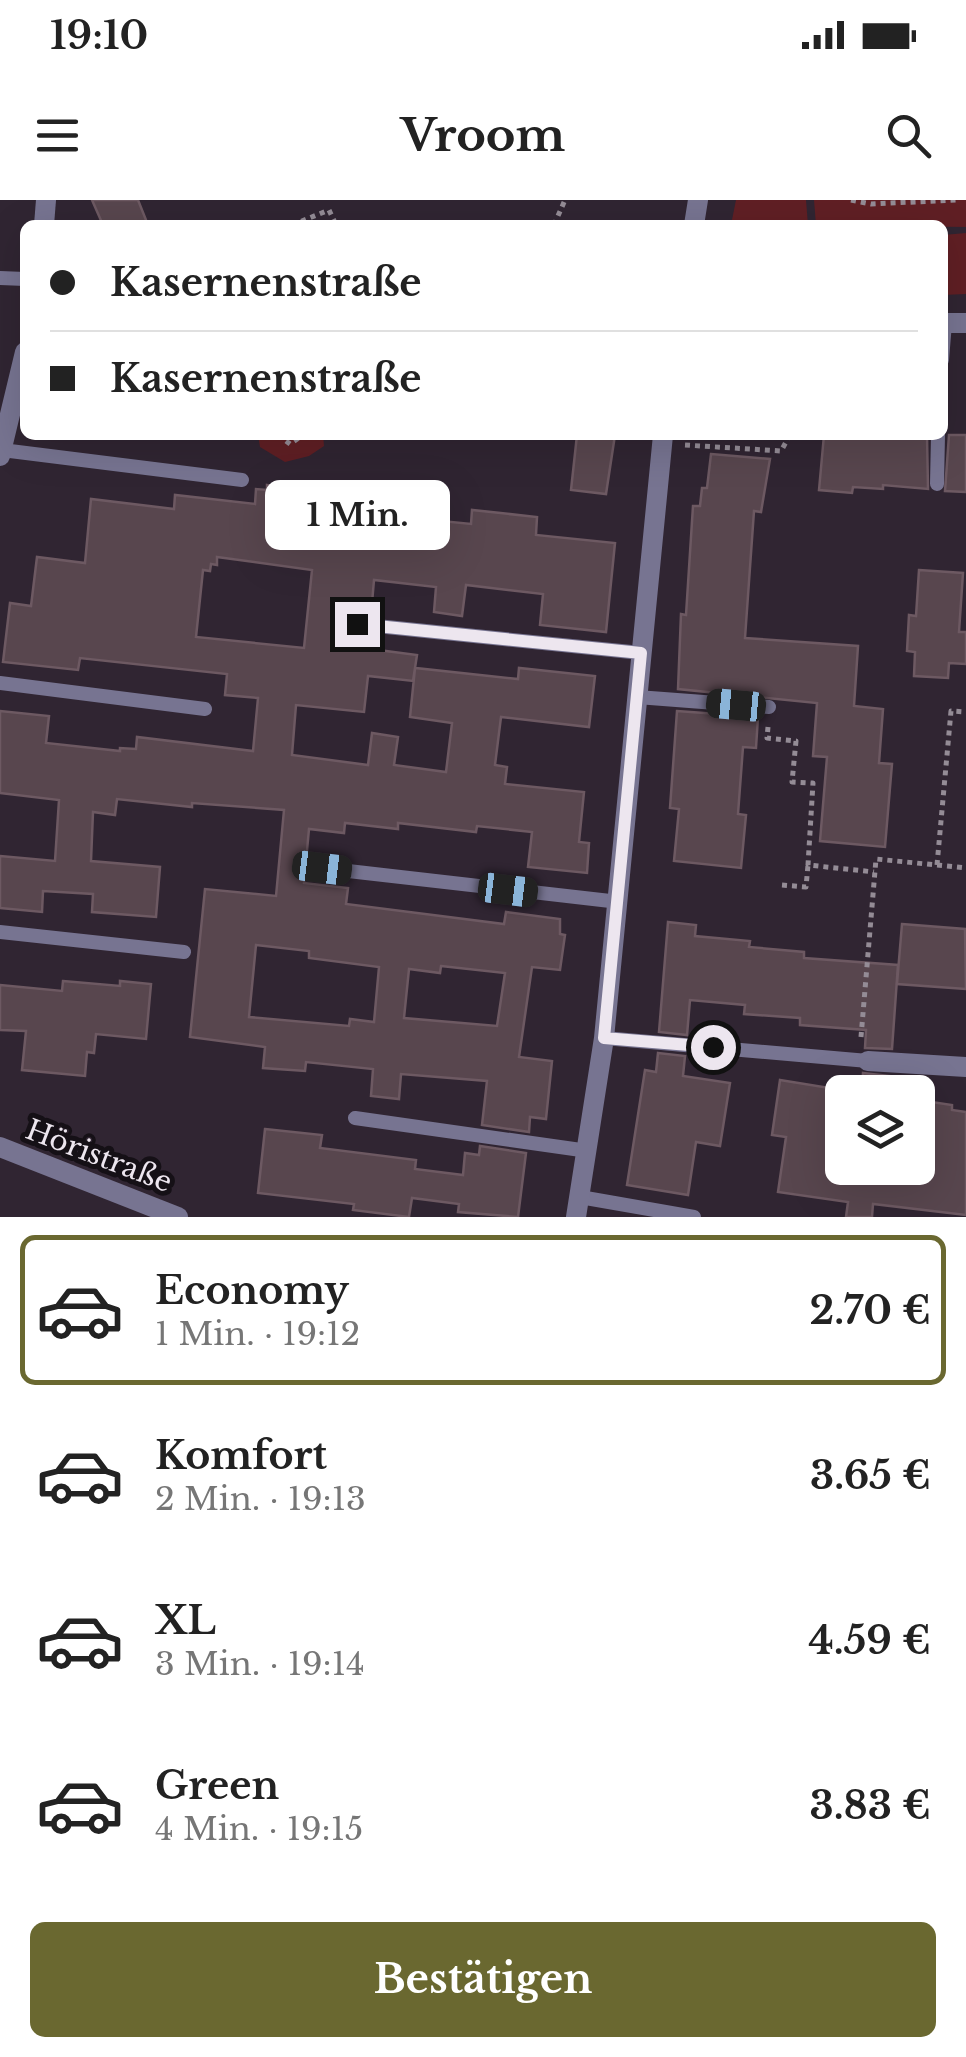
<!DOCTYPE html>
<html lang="de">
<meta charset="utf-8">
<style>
body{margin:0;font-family:"Libre Baskerville",serif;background:#f6f6f6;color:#222;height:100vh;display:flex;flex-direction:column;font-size:38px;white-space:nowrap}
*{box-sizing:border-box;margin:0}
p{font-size:32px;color:#767676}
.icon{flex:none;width:55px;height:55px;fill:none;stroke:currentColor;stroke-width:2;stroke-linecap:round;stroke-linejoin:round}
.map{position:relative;height:1017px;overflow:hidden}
.side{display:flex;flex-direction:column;background:#fff;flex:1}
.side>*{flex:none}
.guide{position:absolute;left:20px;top:20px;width:928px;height:220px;border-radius:15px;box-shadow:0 10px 40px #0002;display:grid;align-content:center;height:220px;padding:0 30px;background:#fff}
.tools{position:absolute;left:825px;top:875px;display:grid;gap:20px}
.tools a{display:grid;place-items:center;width:110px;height:110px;border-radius:15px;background:#fff;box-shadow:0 10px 40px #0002;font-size:50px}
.end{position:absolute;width:45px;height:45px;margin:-22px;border:12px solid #ede6ef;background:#111;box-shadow:0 0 0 5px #111}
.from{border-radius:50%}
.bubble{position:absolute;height:70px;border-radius:15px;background:#fff;box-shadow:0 10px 40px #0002;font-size:32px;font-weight:800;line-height:70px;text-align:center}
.car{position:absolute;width:30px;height:60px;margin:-30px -15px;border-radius:12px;box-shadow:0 0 8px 2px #0007;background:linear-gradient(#222 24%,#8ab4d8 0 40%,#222 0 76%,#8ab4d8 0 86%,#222 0)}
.guide b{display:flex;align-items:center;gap:35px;height:95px;font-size:38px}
.guide b+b{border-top:2px solid #e0e0e0}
.guide i{width:25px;height:25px;background:#222}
ul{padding:18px 0 0;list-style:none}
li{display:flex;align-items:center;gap:30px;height:150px;margin:0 20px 15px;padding:0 10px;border:5px solid transparent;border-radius:15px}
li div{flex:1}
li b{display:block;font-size:38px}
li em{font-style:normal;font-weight:800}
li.current{border-color:#6a6830}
li>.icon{width:90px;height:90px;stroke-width:1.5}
.action{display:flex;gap:20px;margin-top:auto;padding:20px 30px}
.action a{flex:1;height:115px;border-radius:15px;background:#6a6830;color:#fff;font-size:40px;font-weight:800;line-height:115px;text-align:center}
.status{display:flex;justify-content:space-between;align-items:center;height:70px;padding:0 50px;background:#fff;direction:ltr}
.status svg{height:28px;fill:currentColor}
header{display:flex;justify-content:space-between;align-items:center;height:130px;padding:0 30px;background:#fff;font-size:45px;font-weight:800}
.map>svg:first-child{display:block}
.green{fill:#601f24}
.building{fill:#58464e;stroke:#6d5962;stroke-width:2.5;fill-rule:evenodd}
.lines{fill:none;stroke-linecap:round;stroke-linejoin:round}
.path{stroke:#948c96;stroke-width:5;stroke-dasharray:5 5;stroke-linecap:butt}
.lane{stroke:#777491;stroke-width:14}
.street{stroke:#777491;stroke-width:20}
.route{stroke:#ede6ef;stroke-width:12}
.labels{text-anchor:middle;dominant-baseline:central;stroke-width:10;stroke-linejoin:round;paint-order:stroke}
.street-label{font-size:28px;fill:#ede6ef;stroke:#151016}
</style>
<div class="status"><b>19:10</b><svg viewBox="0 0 49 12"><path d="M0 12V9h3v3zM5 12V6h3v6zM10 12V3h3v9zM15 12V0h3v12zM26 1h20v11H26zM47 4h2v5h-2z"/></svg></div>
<header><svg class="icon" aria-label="menu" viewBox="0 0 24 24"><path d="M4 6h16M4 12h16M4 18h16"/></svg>Vroom<svg class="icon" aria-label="search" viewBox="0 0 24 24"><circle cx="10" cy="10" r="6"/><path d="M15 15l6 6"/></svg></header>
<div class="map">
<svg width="966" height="1017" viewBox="0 0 966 1017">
<rect width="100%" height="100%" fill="#302532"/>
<g class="green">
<polygon points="736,0 806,0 808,25 731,25"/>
<polygon points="814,0 966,0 966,27 816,25"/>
<polygon points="966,33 966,94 943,95 943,35"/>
<polygon points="258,235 323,235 324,246 309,256 285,262 260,247"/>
</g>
<g class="building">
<polygon points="92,0 138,0 148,25 103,25"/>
<polygon points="577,235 615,235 606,294 571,290"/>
<polygon points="824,235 927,235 928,289 883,285 883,289 853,287 852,293 819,290"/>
<polygon points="949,235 966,235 966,292 945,291"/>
<polygon points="711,254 770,259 761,312 754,311 745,438 858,446 854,506 883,509 879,563 892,564 885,647 820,641 827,557 813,556 817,503 678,489 681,414 686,415 693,306 700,306 702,288 707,288"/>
<path d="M267,285l24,3 -1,4 14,2 -1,8 78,9v4l90,9 1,-14 65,7 -1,18 79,8 -9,89 -66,-7 3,-31 -77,-9 -4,31 -28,-4 2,-25 -62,-7 -3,35h-19l-5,12 5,6 16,3 3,13 46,6 -4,26 -45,-5 -4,36 -68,-7 -4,50 76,10 4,-32 26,4 -4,28 52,7 6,-49 -42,-6 5,-49 103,11 1,-11 76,8 -6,51 -88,-10 -6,48 12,2 -2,17 79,8 -5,50 10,1 -2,30 -59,-6 4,-35 -55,-6 -1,6 -78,-9v6l-53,-6 -1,10 -35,-4 -5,54 44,5 -2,16 158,20 2,-12 54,7v15l5,1 -5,35 -28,-3 -13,90 33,4 -6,58 -16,-2 -1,15 -47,-7 5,-44 -86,-7 -2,25 -28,-3 2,-27 -67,-7 -1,9 -42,-3 2,-21 -75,-10 15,-148 71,7 8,-86 -92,-7v4l-75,-8 -2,16 -22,-3 -2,49 69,6 -4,50 -64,-5 1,-18 -50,-3 -1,21 -42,-4v-52l55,5 4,-61 -59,-7v-82l49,5 -3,27 74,8v-3l16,1 1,-12 116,14 5,-53 -33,-3 2,-21 -147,-16 -2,12 -75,-8 7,-59 21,3 6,-49 48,6 6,-64 83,10 1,-14 80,9 1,-15 11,1zM217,357l95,13 -8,78 -108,-11 7,-67 7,1 1,-7 6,1zM256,745l53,6v7l70,9 -5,55 -24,-3 -1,7 -100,-9zM441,766l64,7 -8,53 -93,-8 5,-49 31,4z"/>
<polygon points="919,370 963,373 959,432 966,432 966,464 949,463 948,478 914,476 915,452 907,451 909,415 916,416"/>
<polygon points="677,511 758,517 756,548 743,547 738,614 746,615 741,668 674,661 679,609 670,608"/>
<polygon points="668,722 696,725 695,736 750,741 749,747 804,752 804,758 898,765 892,849 865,848 866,830 800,825 800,818 744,814 745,805 690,800 687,835 659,832"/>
<polygon points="902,724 965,729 966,789 897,784"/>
<polygon points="63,781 120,786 120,781 151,784 146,839 96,834 94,853 87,852 85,876 22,870 26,831 0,830 0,785 62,791"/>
<polygon points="658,853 685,856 683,876 730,883 720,946 696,942 688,995 627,985 645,870 656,872"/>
<polygon points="863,873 890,876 889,892 862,892"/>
<polygon points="780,880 842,890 842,968 918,968 918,900 952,905 952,910 966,912 966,1015 873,1004 872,1017 846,1017 848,1002 778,992 786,937 772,935"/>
<polygon points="265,929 322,935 320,948 416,960 415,969 463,975 465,953 479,955 480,946 526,953 518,1017 458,1012 459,1004 412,998 409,1017 353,1010 354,1004 258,993"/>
</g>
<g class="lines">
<g class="path">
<polyline points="851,0 871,4 956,0"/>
<polyline points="292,25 329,10 336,25"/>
<polyline points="554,25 565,0"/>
<polyline points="278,235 290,244 303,235"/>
<polyline points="685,245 781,251 790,235"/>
<polyline points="768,527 767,538 796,541 792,582 813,583 808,665 874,672"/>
<polyline points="937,665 951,511 966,512"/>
<polyline points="782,685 806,687 808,665"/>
<polyline points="861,837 876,659 966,668"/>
</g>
<g class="lane">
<polyline points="0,78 25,79"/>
<polyline points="942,160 945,123"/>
<polyline points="2,250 242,280"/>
<polyline points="937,284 938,235"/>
<polyline points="357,424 641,453"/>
<polyline points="0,483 205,509"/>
<polyline points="637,497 769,507"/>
<polyline points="322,668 619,702"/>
<polyline points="0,732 184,752"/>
<polyline points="604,838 868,861"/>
<polyline points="355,918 588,951"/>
<polyline points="580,997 694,1017"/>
</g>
<g class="street">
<polyline points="44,25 46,0"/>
<polyline points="694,25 698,0"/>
<polyline points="942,123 966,123"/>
<polyline points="0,256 25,152"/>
<polyline points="868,861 966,867"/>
<polyline points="0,947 178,1017"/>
<polyline points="576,1017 604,838 663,235"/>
</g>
</g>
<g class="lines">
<polyline class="route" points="357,424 641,453 604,838 713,847"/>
</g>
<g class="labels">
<g class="street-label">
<text transform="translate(99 956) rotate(21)">Höristraße</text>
</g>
</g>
</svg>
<div class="tools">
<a><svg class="icon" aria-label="layers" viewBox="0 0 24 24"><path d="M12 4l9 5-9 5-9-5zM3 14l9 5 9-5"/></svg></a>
</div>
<i class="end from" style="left:713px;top:847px"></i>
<i class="end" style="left:357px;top:424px"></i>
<div class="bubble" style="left:265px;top:280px;width:185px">1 Min.</div>
<i class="car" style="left:736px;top:505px;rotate:275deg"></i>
<i class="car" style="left:322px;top:668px;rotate:97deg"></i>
<i class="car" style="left:508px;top:690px;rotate:97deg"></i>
<div class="guide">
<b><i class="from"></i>Kasernenstraße</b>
<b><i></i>Kasernenstraße</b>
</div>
</div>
<section class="side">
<ul>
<li class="current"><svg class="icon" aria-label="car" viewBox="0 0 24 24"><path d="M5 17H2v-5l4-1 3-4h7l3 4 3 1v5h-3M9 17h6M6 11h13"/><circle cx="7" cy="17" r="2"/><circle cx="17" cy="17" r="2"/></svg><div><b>Economy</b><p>1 Min. · 19:12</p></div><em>2.70 €</em></li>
<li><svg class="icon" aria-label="car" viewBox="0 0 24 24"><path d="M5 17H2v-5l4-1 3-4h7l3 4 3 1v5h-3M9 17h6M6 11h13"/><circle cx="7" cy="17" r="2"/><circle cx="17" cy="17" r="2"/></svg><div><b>Komfort</b><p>2 Min. · 19:13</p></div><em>3.65 €</em></li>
<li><svg class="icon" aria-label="car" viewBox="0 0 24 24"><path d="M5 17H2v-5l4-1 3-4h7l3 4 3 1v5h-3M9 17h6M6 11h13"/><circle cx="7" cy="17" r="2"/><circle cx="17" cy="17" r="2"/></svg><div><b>XL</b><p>3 Min. · 19:14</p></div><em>4.59 €</em></li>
<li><svg class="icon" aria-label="car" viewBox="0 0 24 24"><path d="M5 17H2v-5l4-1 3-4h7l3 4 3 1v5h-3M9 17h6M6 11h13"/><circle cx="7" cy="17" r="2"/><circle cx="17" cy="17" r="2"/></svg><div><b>Green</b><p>4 Min. · 19:15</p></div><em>3.83 €</em></li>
</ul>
<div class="action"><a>Bestätigen</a></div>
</section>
